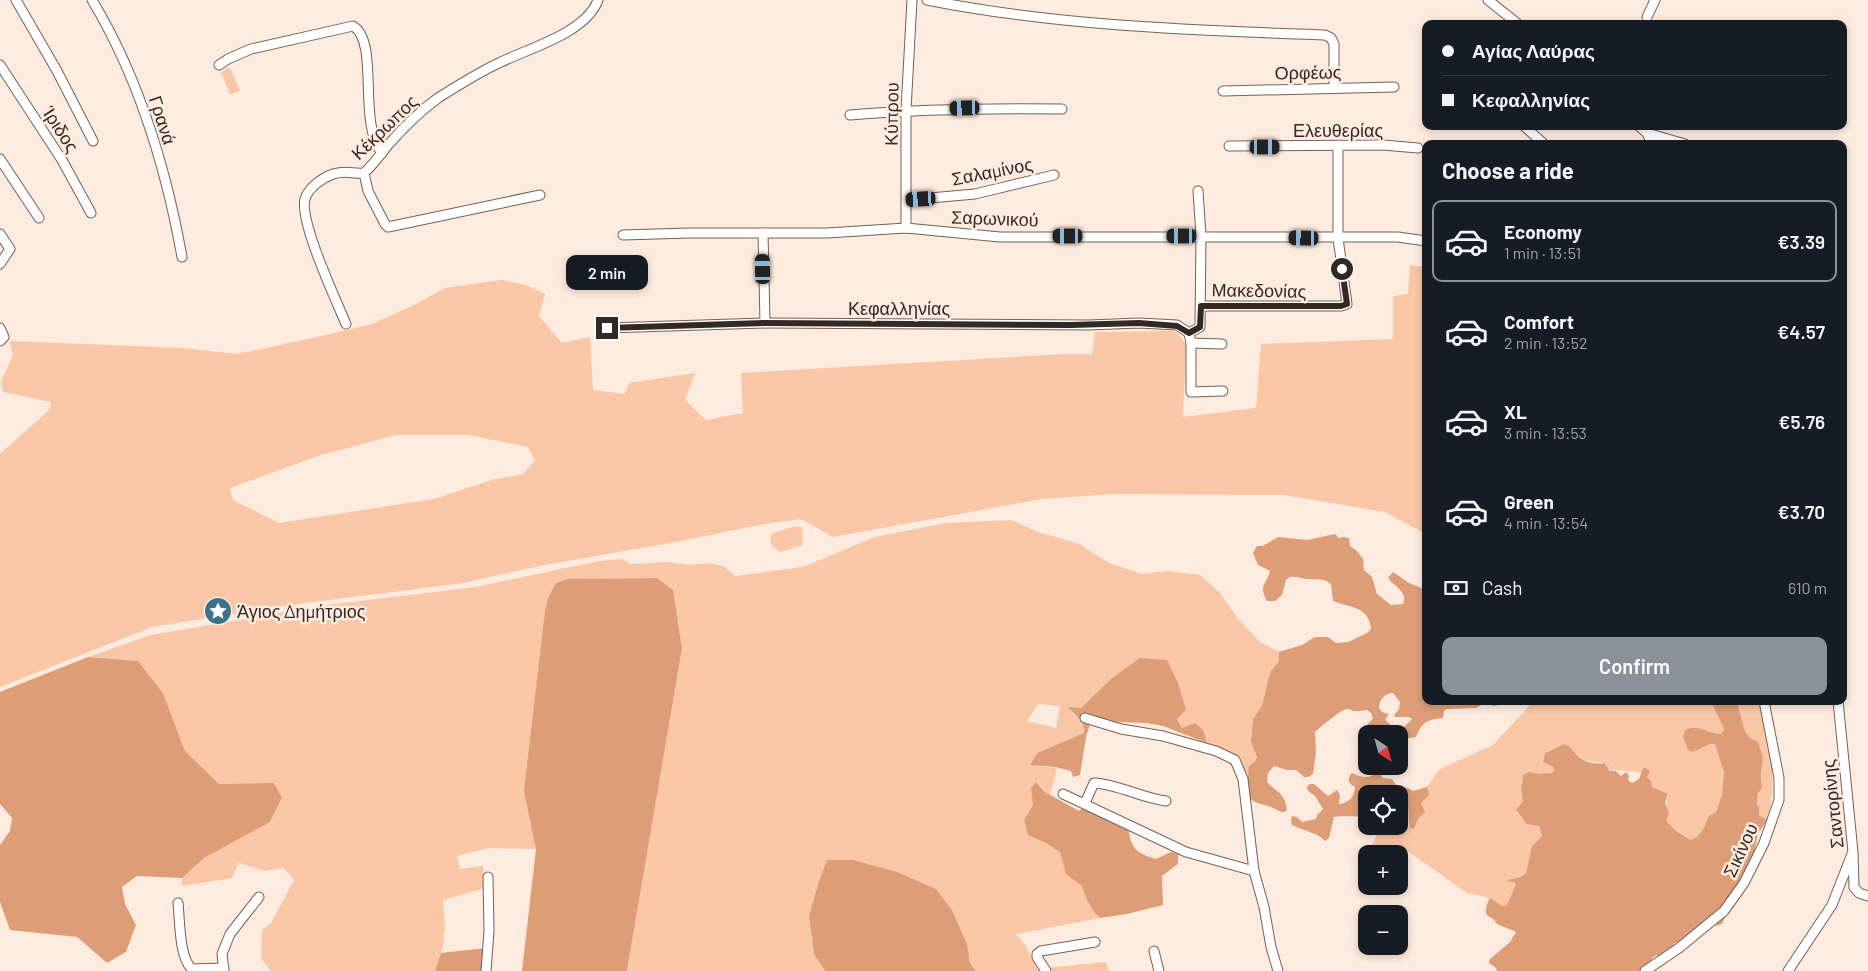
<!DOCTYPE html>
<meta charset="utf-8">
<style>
body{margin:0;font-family:Barlow,sans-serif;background:#20242c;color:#f1f3f6;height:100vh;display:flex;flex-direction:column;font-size:19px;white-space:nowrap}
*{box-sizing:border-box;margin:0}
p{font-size:16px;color:#9ea1a6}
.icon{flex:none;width:28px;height:28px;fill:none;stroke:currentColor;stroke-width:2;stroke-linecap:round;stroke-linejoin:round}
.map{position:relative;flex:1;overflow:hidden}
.panel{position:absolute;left:1422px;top:140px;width:425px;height:565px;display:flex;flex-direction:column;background:#171b24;border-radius:10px;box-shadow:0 2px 8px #0003}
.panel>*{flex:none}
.guide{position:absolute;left:1422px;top:20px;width:425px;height:110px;border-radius:10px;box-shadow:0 2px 8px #0003;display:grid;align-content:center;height:110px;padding:0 20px;background:#171b24}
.needle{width:32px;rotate:144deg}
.fabs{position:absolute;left:1358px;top:725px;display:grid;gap:10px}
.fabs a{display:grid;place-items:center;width:50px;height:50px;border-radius:10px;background:#171b24;box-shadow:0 2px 8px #0003;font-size:25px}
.end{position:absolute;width:22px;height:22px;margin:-11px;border:6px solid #342922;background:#fff;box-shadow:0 0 0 2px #fff}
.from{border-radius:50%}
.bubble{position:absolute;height:35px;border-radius:10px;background:#171b24;box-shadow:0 2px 8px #0003;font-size:16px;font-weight:600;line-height:35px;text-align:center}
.car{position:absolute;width:15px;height:30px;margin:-15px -8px;border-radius:6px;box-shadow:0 0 4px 1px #0007;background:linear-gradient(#222 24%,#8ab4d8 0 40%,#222 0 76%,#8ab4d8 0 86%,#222 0)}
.guide b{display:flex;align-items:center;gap:18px;height:48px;font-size:19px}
.guide b+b{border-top:1px solid #363941}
.guide i{width:12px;height:12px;background:#f1f3f6}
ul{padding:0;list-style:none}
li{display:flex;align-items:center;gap:15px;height:82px;margin:0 10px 8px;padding:0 10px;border:2px solid transparent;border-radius:10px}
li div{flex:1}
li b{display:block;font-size:19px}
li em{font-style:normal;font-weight:600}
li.active{border-color:#8c9099}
li>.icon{width:45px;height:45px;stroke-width:1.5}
h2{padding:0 20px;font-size:22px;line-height:60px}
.pay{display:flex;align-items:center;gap:12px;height:55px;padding:0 20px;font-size:19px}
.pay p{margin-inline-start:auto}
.cta{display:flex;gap:10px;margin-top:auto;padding:10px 20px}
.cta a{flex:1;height:58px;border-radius:10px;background:#8c9099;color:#fff;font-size:20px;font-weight:600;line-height:58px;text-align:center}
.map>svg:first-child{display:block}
.green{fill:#f9c6a6;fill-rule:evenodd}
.forest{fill:#dd9e77}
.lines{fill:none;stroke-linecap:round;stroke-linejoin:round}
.minor-casing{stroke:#7a5f4f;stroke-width:11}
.minor{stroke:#fff;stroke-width:9}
.route{stroke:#342922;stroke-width:6}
.labels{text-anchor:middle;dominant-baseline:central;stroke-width:5;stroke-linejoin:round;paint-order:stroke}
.street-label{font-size:18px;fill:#342922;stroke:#feebdf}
.poi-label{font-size:18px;fill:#342922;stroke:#feebdf;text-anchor:start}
</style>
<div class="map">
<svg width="1868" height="971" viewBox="0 0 1868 971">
<rect width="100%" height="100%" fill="#feebdf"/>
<g class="green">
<polygon points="230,68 240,91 230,95 221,72"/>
<path d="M1410,265l16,2v267l-41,-22 -101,-17 -170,-1 -72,5 -209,38 -32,-18 -42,6 -78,16 -142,25 -76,17 -180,23 -131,21 -152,60v-233l50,-45 1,-7 -48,-10 -2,-10 12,-27 -3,-14 172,7 55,6 80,-17 55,-13 40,-18 33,-18 57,-8 24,5 19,9 -6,22 23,27 28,-6 3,53 32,4 4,-11 66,-10 -10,27 21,20 37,-7 -2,-40 324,-19h27l3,-22 79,-1 6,5 6,9 -3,72 73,-9 5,-64 132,-5v-43l15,-2zM396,435h73l59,12 7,13 -12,14 -31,6 -58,19 -155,24 -46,-23 -3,-12 91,-33z"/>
<path d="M1011,520l27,12 41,12 30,19 33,11 24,-3 34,4 20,18 19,27 21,22 19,10v9l-8,10 -3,9 -6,26 -9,13 -2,17 6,20 -10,17v5c-9,-23 -18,-27 -40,-35l-4,-13 -21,-2 -5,-10 -66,-39 -30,29 -9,5 11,10 1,10 -47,20 -7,12 27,3 -7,27 -13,-13 -4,23 -9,15 4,14 18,9 14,9 6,21 16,13 5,14 7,12 6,6 -84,16 10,12 11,23 69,-7 3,9h-133l-6,-8 -3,-19 -15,-34 -16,-21 -83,-29h-25l-9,21 -10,35 5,38 11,17h-198l55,-323 -9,-58 -16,-12 -90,1 -11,4 -11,28 -20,180 11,58 -47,-1 -32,8 3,13 23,-3 2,22 -42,12 2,28 -2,19 -8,24h-164l-10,-13 1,-28 9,-7 23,-43 -10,-12 -19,3 -26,-8 -7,15 -50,8v-8l22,-20 66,-36 12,-23 -8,-16 -55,1 -34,-33 -22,-58 -25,-32 -50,-4 63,-22 168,-29 157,-19 123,-26 23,-2 9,5 36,-2 23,3 21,-2 14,4 10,9 68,-9 72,-30 71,-14zM1038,704l22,2 -4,22 -29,-7z"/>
<polygon points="793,527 802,527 803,545 780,552 772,546 770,538 773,533"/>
<path d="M1534,701h177l13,30 -3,3c-14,0 -21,-11 -36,-4l-2,6 5,13c15,3 16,-6 27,-5l9,29 -2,22 -6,17 -8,5 -4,11 -7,9 -6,3 -24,-17 -1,-3c2,-10 -1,-13 2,-25l-16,-8 -1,-5 -4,-5 2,-4 -6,-5 -1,4 -31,-2 -5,-7c-9,-1 -17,-1 -25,-6 -6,-4 -10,-10 -17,-13l-15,6 -6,7v4l10,6 1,3 -2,3 -30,4 -1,13 2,11 -5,6 -1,6 8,10 14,3 3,10 -10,10 -6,27 -15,8 5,3 -9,21 -5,1 -12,-8 -23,-5 -64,-45 -4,7v-1h-31l10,-22 -2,-6h23v-3l10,3 2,3c7,-9 14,-15 10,-26l8,-11 -2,-5 13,-18 53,-24z"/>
<path d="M1739,701h21c9,42 19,77 7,119l-8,-5c-5,-20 4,-20 3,-35 0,-13 -6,-27 -9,-40 -11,-6 -15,-27 -14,-39z"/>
</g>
<g class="forest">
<path d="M1335,534l4,4 4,-1 6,1 1,8 7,5 6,8 1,11 8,7 5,17 14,11 12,-1c5,-13 -9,-17 -15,-26l5,-6 16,11 17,7v111h81l-3,3 -11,2 -6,-4 -11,6 -29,1 -3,2 -1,7c-16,2 -20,3 -27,19l-14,2 -3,-1v-4h-2l15,-15 -3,-2h-14l-1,-2 5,-6 1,-7 -7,-9c-8,0 -14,7 -14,15l3,4 7,2 -4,6 5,4v4l-7,5 -5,-4 -11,-2v-2l6,-7 -2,-5 -4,-3c-4,0 -8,2 -12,1 -1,0 -7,-2 -8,-2 -7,1 -26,18 -32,23l1,20 -3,22 -5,3h-4l-8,-7h-9l-13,-4 -6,7 -1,9c10,11 17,10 20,27l-2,3c-6,0 -7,-2 -12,-4 -12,-7 -27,-1 -24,-23l-2,-2 2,-17 6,-5 2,-4 -6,-15 2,-23 9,-13 6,-26 3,-9 8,-10v-9l23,-7 13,-8h13l8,6 12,-1 19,-9 4,-4c-2,-23 -21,-21 -38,-28l-2,-17c-9,-7 -14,-4 -24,-5 -6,0 -10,-3 -17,-2l-4,3 -4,15 -7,6h-8c-9,-16 -1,-15 3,-30l-12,-6 -5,-12 4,-7h6l15,-9 29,3z"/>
<polygon points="657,578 673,590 682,648 627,971 522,971 536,849 524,791 545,611 548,598 556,583 567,579"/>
<polygon points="88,657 138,661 163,693 185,751 219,784 274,783 282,798 270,822 204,858 182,878 137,876 122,887 125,904 136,925 126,952 107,963 77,937 10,930 0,902 0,845 10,831 12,818 0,804 0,692"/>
<polygon points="1140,658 1167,660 1178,683 1186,710 1177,719 1182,728 1195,723 1203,730 1207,743 1163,726 1146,723 1116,722 1093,715 1086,737 1080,775 1073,777 1071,771 1055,767 1030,765 1037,753 1084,733 1083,723 1068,707 1081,708 1111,679"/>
<path d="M1711,701h28c-1,7 0,10 2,16 3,12 4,20 17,25l5,16 -2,15 1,15 -4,6 -1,11 2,1v9l8,5 -9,14 -4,20 -32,70 -12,3 -7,8 -5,-7 -6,3 2,3 -20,10 1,5 -17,9 -1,-3 -5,3 -1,13h-154l-1,-3 -7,-5v-3l21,-18 6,-10 -19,-8c-5,-8 -6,-5 -10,-9 -3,-4 1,-14 3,-17l12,8 5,-1 9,-21 -3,-2 -6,-1 1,-1 12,-3 6,-4 6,-27 10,-10 -3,-10 -13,-2 -10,-14 7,-9 -2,-11 2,-15 6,-3 10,2 13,-1 2,-3 -1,-3 -10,-5 2,-9 19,-9c6,2 8,6 12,10 7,8 20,11 29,9l5,8h6l5,5 5,-4 3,4 -1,4 4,3 7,-4 4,-11h3l4,4 -3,5 4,4 1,6 16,7 -3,8 4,12 -3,6c4,7 18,16 25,20l6,-3 7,-9 4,-11 8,-5 6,-17 2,-22 -9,-29h-5l-17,8 -5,-2 -5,-14 2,-6c15,-7 22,4 36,4l3,-4z"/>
<path d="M1378,772l5,6 9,1 4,6 12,3 5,3 14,-4 2,5 -1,4 -7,7 4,9 -6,6 -5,10 -3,1 -2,-3 -1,-19 -9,-9v-4h-33v24c-3,-2 -28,-2 -32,-1l-5,21 -4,3c-8,-9 -22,-10 -33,-16l-1,-5 1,-4 5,1 5,5 14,-3 1,-4 6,-6 -8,-13 -7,-5 -1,-4 3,-3h4l14,12 9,-6 3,5 -1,9c9,-1 16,-7 16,-17 -6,-3 -9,-8 -3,-14 10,5 18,6 26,-1z"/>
<path d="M1036,782l9,10 34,19 5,-4 44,22c4,20 8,24 28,30l15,-7 7,2v10l-16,12 1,29 -36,9 -27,4 -6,-6 -7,-12 -5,-14 -16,-12 -6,-22 -14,-9 -18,-8 -4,-15 9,-15 -2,-17z"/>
<polygon points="827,860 853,860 897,872 936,889 952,910 967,944 970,963 976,971 825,971 814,954 809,916 819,881"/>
<polygon points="485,948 482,971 435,971 441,953"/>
</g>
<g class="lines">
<g class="minor-casing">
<g id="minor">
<polyline points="16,0 57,71 93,141"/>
<path d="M92,0c47,78 74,168 90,257"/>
<path d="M927,0c131,26 265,30 398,35l6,3 3,6v43"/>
<polyline points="1488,0 1518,24"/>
<polyline points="1647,17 1655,0"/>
<polyline points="0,65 62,160 91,213"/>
<path d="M219,65l9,-6 23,-10 102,-23c27,16 4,97 29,127"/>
<polyline points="1223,91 1394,87"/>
<path d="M850,115c71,-6 141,-7 212,-6"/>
<polyline points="1524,126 1544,144"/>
<polyline points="1639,126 1647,133 1652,144"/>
<polyline points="1647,133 1685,144"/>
<polyline points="1229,146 1383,145 1418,148"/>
<polyline points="0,159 39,218"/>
<polyline points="364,173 368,191 385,224 388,227 540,195"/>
<polyline points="907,200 975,194 1054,175"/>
<polyline points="906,228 906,110 912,0"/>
<polyline points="763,233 765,323"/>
<polyline points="0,234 10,249 0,264"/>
<polyline points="623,235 689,233 827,233 906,228 1000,237 1398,237 1426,241"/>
<polyline points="1201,306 1341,306 1347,304 1338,238 1338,147"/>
<path d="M346,324c-10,-24 -47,-103 -41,-125 3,-11 17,-21 28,-25 14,-4 19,0 31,-1 9,-8 16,-18 24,-28 15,-17 32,-34 50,-47 19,-12 43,-27 63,-36 28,-14 85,-29 97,-62"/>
<polyline points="0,328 4,337 0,341"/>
<polyline points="607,328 765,323 1089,325 1139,323 1177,325 1189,333"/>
<polyline points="1189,333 1200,327 1201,236 1198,191"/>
<polyline points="1189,333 1191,343 1191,392 1223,391"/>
<polyline points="1191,343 1222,344"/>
<polyline points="1838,701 1853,852 1854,887 1859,893 1868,896"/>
<polyline points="1085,718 1121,729 1163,736 1216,751 1235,760 1243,779 1254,871 1264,907 1271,947 1278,971"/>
<polyline points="1063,794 1186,852 1254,871"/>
<path d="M1085,803l9,-20c24,1 47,15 72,18"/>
<path d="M178,903c2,17 1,55 14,66l32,-1"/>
<polyline points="1154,951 1159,971"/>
<polyline points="224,971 222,954 230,934 259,897"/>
<polyline points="486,971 489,931 488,877"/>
<polyline points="1046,971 1037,957 1037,954 1041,951 1095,942"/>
<polyline points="1645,971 1679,948 1724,911 1744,883 1764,843 1779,800 1779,778 1764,701"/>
<polyline points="1788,971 1832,905 1852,854"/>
</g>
</g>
<use href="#minor" class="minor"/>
</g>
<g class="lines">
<polyline class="route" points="607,328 765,323 1071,325 1139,323 1177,326 1189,333 1200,327 1201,306 1341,306 1347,304 1342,269"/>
</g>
<defs>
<g id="sight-disc" transform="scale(1.4375)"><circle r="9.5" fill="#3b738d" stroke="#feebdf"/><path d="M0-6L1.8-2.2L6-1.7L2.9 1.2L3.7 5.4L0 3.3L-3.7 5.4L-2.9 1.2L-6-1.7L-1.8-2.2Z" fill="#fff"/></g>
</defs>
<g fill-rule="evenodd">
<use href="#sight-disc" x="218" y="611"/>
</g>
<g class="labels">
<g class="street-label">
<text transform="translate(1308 72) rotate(-1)">Ορφέως</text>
<text transform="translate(891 114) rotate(-89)">Κύπρου</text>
<text transform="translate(163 120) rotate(72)">Γρανά</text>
<text transform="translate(384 127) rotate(-44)">Κέκρωπος</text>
<text transform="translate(61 129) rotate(57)">Ίριδος</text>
<text x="1338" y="130">Ελευθερίας</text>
<text transform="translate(992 171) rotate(-11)">Σαλαμίνος</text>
<text transform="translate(995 218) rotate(2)">Σαρωνικού</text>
<text transform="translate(1259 290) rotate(1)">Μακεδονίας</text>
<text x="899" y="308">Κεφαλληνίας</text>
<text transform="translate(1832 804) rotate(-96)">Σαντορίνης</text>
<text transform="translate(1740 850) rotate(-65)">Σικίνου</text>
</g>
<g class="poi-label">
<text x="237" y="611">Άγιος Δημήτριος</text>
</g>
</g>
</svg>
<div class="fabs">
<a><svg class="needle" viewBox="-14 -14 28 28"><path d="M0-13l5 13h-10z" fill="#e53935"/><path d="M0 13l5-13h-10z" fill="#9ea1a6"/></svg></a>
<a><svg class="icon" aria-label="locate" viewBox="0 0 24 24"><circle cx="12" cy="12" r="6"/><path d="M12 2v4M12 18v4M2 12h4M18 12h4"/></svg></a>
<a>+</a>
<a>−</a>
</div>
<i class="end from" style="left:1342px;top:269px"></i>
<i class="end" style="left:607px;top:328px"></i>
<div class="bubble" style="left:566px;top:255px;width:82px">2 min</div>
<i class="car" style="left:965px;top:108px;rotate:268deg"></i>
<i class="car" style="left:1265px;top:147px;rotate:90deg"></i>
<i class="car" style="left:921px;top:199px;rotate:267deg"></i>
<i class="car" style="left:1068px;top:236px;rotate:270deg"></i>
<i class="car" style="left:1182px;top:236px;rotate:270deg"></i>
<i class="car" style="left:1304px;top:238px;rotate:271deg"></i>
<i class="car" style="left:763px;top:269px;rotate:359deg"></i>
<div class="guide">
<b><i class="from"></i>Αγίας Λαύρας</b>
<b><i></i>Κεφαλληνίας</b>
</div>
<section class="panel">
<h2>Choose a ride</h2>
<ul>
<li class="active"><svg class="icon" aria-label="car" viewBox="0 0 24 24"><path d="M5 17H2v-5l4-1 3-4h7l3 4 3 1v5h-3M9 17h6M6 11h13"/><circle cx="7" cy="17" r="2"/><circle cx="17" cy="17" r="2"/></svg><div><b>Economy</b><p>1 min · 13:51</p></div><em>€3.39</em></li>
<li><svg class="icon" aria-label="car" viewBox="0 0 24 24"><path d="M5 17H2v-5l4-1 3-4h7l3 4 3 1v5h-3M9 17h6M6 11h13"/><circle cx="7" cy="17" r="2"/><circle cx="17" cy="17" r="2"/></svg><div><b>Comfort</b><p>2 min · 13:52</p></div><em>€4.57</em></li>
<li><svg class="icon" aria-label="car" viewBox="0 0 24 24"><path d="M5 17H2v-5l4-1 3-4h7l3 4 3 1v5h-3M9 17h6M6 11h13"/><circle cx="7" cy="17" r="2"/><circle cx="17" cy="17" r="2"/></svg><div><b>XL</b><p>3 min · 13:53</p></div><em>€5.76</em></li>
<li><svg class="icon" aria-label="car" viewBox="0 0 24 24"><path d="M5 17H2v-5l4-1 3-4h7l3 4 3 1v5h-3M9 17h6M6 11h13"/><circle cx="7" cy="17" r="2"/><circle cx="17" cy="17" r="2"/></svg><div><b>Green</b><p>4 min · 13:54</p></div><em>€3.70</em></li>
</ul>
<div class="pay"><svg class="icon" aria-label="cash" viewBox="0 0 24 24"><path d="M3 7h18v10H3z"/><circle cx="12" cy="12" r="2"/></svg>Cash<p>610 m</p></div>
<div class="cta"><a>Confirm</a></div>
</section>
</div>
